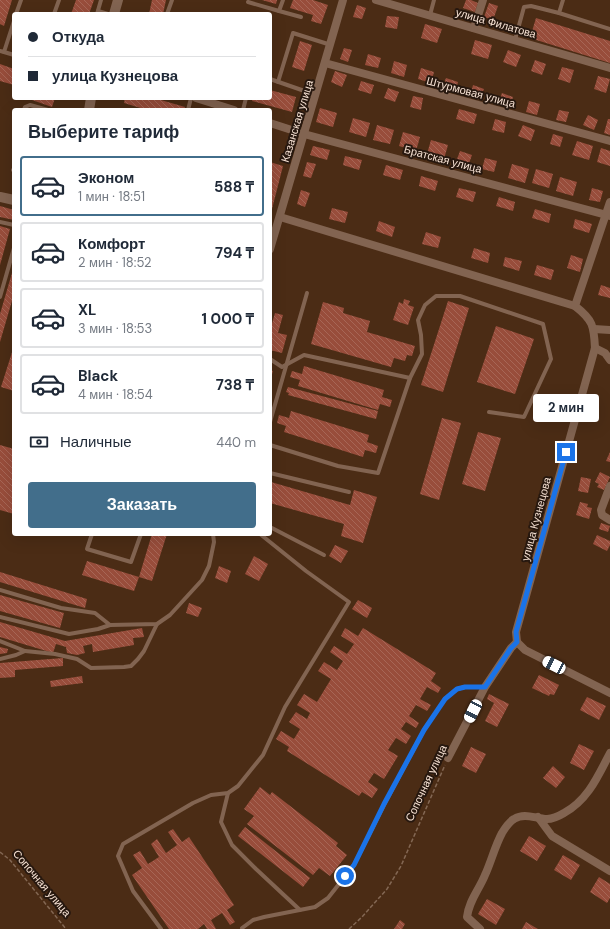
<!DOCTYPE html>
<html lang="ru">
<meta charset="utf-8">
<style>
body{margin:0;font-family:"DM Sans",sans-serif;background:#f6f6f7;color:#1f2937;height:100vh;display:flex;flex-direction:column;font-size:15px;white-space:nowrap}
*{box-sizing:border-box;margin:0}
p{font-size:13px;color:#747a83}
.icon{flex:none;width:22px;height:22px;fill:none;stroke:currentColor;stroke-width:2;stroke-linecap:round;stroke-linejoin:round}
.map{position:relative;flex:1;overflow:hidden}
.details{position:absolute;left:12px;top:108px;width:260px;height:428px;display:flex;flex-direction:column;background:#fff;border-radius:4px;box-shadow:0 4px 16px #0002}
.details>*{flex:none}
.top-card{position:absolute;left:12px;top:12px;width:260px;height:88px;border-radius:4px;box-shadow:0 4px 16px #0002;display:grid;align-content:center;height:88px;padding:0 16px;background:#fff}
.end{position:absolute;width:18px;height:18px;margin:-9px;border:5px solid #1a73e8;background:#fff;box-shadow:0 0 0 2px #fff}
.from{border-radius:50%}
.bubble{position:absolute;height:28px;border-radius:4px;background:#fff;box-shadow:0 4px 16px #0002;font-size:13px;font-weight:700;line-height:28px;text-align:center}
.car{position:absolute;width:12px;height:24px;margin:-12px -6px;border-radius:5px;box-shadow:0 0 3px 1px #0007;background:linear-gradient(#fff 24%,#345 0 40%,#fff 0 76%,#345 0 86%,#fff 0)}
.top-card b{display:flex;align-items:center;gap:14px;height:38px;font-size:15px}
.top-card b+b{border-top:1px solid #e0e1e3}
.top-card i{width:10px;height:10px;background:#1f2937}
ul{padding:0;list-style:none}
li{display:flex;align-items:center;gap:12px;height:60px;margin:0 8px 6px;padding:0 8px;border:2px solid #e0e1e3;border-radius:4px}
li div{flex:1}
li b{display:block;font-size:15px}
li em{font-style:normal;font-weight:700}
li.selected{border-color:#426e8b}
li>.icon{width:36px;height:36px;stroke-width:1.5}
h2{padding:0 16px;font-size:18px;line-height:48px}
.pay{display:flex;align-items:center;gap:10px;height:44px;padding:0 16px;font-size:15px}
.pay p{margin-inline-start:auto}
.cta{display:flex;gap:8px;margin-top:auto;padding:8px 16px}
.cta a{flex:1;height:46px;border-radius:4px;background:#426e8b;color:#fff;font-size:16px;font-weight:700;line-height:46px;text-align:center}
.map>svg:first-child{display:block}
.building{fill:url(#building-back-hatch)}
.lines{fill:none;stroke-linecap:round;stroke-linejoin:round}
.path{stroke:#836753;stroke-width:1.5;stroke-dasharray:4 2;stroke-linecap:butt}
.service{stroke:#826451;stroke-width:4}
.minor{stroke:#826451;stroke-width:8}
.tertiary{stroke:#826451;stroke-width:10}
.route{stroke:#1a73e8;stroke-width:5}
.labels{text-anchor:middle;dominant-baseline:central;stroke-width:4;stroke-linejoin:round;paint-order:stroke}
.street-label{font-size:11px;fill:#f7e2d4;stroke:#27180f}
</style>
<div class="map">
<svg width="610" height="929" viewBox="0 0 610 929">
<defs>
<pattern id="building-back-hatch" width="6" height="6" patternUnits="userSpaceOnUse"><rect width="6" height="6" fill="#984d3b"/><path d="M-1 5l2 2M0 0l6 6M5-1l2 2" fill="none" stroke="#a76656"/></pattern>
</defs>
<rect width="100%" height="100%" fill="#4b2c15"/>
<g class="building">
<polygon points="0,0 12,0 4,26 0,24"/>
<polygon points="76,0 94,0 89,14 71,14"/>
<polygon points="152,0 166,0 163,14 149,14"/>
<polygon points="262,0 277,0 276,4"/>
<polygon points="293,0 313,0 328,5 321,24 311,21 313,15 290,8"/>
<polygon points="466,0 471,0 478,3 475,12 463,8"/>
<polygon points="489,3 498,6 493,20 484,17"/>
<polygon points="357,5 366,8 362,19 353,17"/>
<polygon points="387,16 399,17 397,29 385,27"/>
<polygon points="536,18 610,41 610,63 530,38"/>
<polygon points="425,24 442,29 437,43 421,38"/>
<polygon points="475,40 492,45 488,59 471,54"/>
<polygon points="300,41 312,45 304,71 292,67"/>
<polygon points="344,48 352,50 348,62 340,59"/>
<polygon points="508,50 521,55 516,67 503,62"/>
<polygon points="368,54 381,58 378,68 365,65"/>
<polygon points="535,60 546,64 542,75 531,71"/>
<polygon points="394,61 407,65 404,77 391,73"/>
<polygon points="0,64 14,69 14,85 0,81"/>
<polygon points="562,67 574,70 570,83 558,79"/>
<polygon points="421,68 434,72 431,83 418,79"/>
<polygon points="335,71 347,75 342,87 331,82"/>
<polygon points="598,76 610,79 606,93 594,89"/>
<polygon points="446,78 458,82 455,93 442,89"/>
<polygon points="361,81 374,85 371,94 358,90"/>
<polygon points="473,85 484,89 480,100 470,97"/>
<polygon points="388,88 399,92 395,102 384,98"/>
<polygon points="270,90 296,97 292,112 252,101 253,98 270,98"/>
<polygon points="502,93 513,97 510,107 498,104"/>
<polygon points="413,96 423,98 421,110 410,107"/>
<polygon points="33,98 55,98 52,107 32,100"/>
<polygon points="125,98 154,98 185,107 184,110 147,110 124,103"/>
<polygon points="529,101 540,104 537,115 526,112"/>
<polygon points="320,108 337,113 333,127 316,122"/>
<polygon points="459,109 477,114 474,124 456,119"/>
<polygon points="559,110 569,112 566,122 556,120"/>
<polygon points="588,115 598,120 594,130 583,125"/>
<polygon points="353,118 370,123 366,137 349,132"/>
<polygon points="495,119 506,122 504,133 492,130"/>
<polygon points="608,119 610,119 610,135 604,133"/>
<polygon points="377,125 394,130 390,144 373,140"/>
<polygon points="523,125 535,130 531,141 518,136"/>
<polygon points="403,132 420,137 416,151 399,146"/>
<polygon points="553,134 563,137 560,147 550,144"/>
<polygon points="431,140 448,145 444,159 427,154"/>
<polygon points="577,141 593,146 589,160 572,155"/>
<polygon points="313,146 330,150 327,160 310,155"/>
<polygon points="601,148 610,151 610,166 597,162"/>
<polygon points="460,151 472,155 468,166 456,162"/>
<polygon points="345,156 362,160 359,170 343,165"/>
<polygon points="485,158 497,161 494,172 482,169"/>
<polygon points="270,162 283,166 271,213 270,213"/>
<polygon points="307,162 316,164 311,178 303,176"/>
<polygon points="512,164 529,169 525,183 508,178"/>
<polygon points="386,165 403,170 400,180 383,175"/>
<polygon points="536,169 553,174 549,188 532,183"/>
<polygon points="421,176 438,181 435,191 419,186"/>
<polygon points="560,177 577,182 573,196 556,191"/>
<polygon points="459,188 476,192 473,202 456,197"/>
<polygon points="592,188 603,191 600,202 589,200"/>
<polygon points="301,190 310,193 305,207 297,204"/>
<polygon points="499,197 515,202 513,211 496,206"/>
<polygon points="0,206 14,210 14,220 0,217"/>
<polygon points="332,208 348,212 345,223 329,219"/>
<polygon points="535,209 551,214 549,223 532,218"/>
<polygon points="575,219 592,224 589,233 573,228"/>
<polygon points="379,221 395,227 392,237 376,231"/>
<polygon points="0,226 10,229 0,265"/>
<polygon points="426,232 441,237 438,248 422,244"/>
<polygon points="474,248 490,253 488,263 471,258"/>
<polygon points="571,255 583,259 580,272 567,268"/>
<polygon points="505,257 522,261 519,271 503,266"/>
<polygon points="537,265 554,270 551,280 534,275"/>
<polygon points="14,266 14,294 0,342 0,314"/>
<polygon points="601,285 610,288 610,298 598,295"/>
<polygon points="404,299 410,301 408,305 414,307 408,325 393,320 399,302 403,304"/>
<polygon points="448,301 469,308 443,392 421,385"/>
<polygon points="323,302 344,308 343,313 370,321 367,332 415,346 412,356 407,355 405,361 394,358 391,367 311,344"/>
<polygon points="275,313 283,315 278,333 287,335 282,353 270,350 270,330"/>
<polygon points="496,326 534,339 515,394 477,382"/>
<polygon points="14,346 14,391 1,387"/>
<polygon points="304,366 384,390 382,397 392,400 390,407 380,404 378,410 298,386 300,380 290,377 292,371 302,374"/>
<polygon points="270,370 273,371 270,381"/>
<polygon points="288,387 378,411 376,419 288,395 289,393 286,392"/>
<polygon points="291,411 369,435 367,442 378,446 376,453 365,450 363,457 284,432 286,426 277,423 279,415 289,418"/>
<polygon points="442,418 461,423 439,500 420,494"/>
<polygon points="478,432 501,438 485,491 462,484"/>
<polygon points="0,445 14,449 14,479 12,487 14,488 14,514 0,510"/>
<polygon points="610,452 610,462 606,461"/>
<polygon points="600,472 610,477 604,490 597,487 599,484 595,482"/>
<polygon points="581,477 591,479 588,493 578,491"/>
<polygon points="271,482 350,505 354,490 377,497 363,543 341,536 344,524 270,503 270,487"/>
<polygon points="580,502 588,504 587,507 592,508 589,519 576,515"/>
<polygon points="601,523 610,526 608,532 599,529"/>
<polygon points="152,534 167,534 152,581 139,577"/>
<polygon points="597,535 610,541 610,545 607,551 593,544"/>
<polygon points="335,545 348,551 341,563 329,556"/>
<polygon points="254,556 268,564 259,581 245,574"/>
<polygon points="87,561 139,577 134,591 82,575"/>
<polygon points="219,566 231,571 227,583 215,578"/>
<polygon points="0,572 87,599 85,608 0,582"/>
<polygon points="0,595 64,613 60,628 0,611"/>
<polygon points="358,600 372,608 367,618 352,609"/>
<polygon points="189,603 202,608 198,617 186,613"/>
<polygon points="0,622 65,641 142,628 144,637 133,638 134,645 93,652 92,644 83,646 85,653 77,655 67,653 66,647 56,644 53,653 0,637"/>
<polygon points="345,628 358,636 363,628 436,673 431,681 441,688 438,693 427,687 420,699 431,705 427,711 416,705 409,716 419,723 416,728 406,722 401,729 411,736 406,744 396,738 388,750 398,756 384,779 374,773 368,782 378,789 372,798 362,792 359,796 287,751 289,747 276,739 281,731 294,739 300,729 289,722 296,712 307,719 310,713 297,705 304,694 317,702 331,679 318,671 324,662 337,670 343,661 330,652 334,646 347,654 354,644 341,636"/>
<polygon points="0,647 8,649 7,653 0,654"/>
<polygon points="63,658 63,666 15,670 15,677 0,678 0,663"/>
<polygon points="539,675 559,685 554,695 550,694 549,696 532,688"/>
<polygon points="82,676 83,683 51,687 50,681"/>
<polygon points="489,694 509,704 497,727 485,721 494,703 487,699"/>
<polygon points="587,697 606,706 599,720 580,710"/>
<polygon points="579,744 594,751 584,770 570,763"/>
<polygon points="471,747 486,754 476,773 462,766"/>
<polygon points="553,766 565,777 556,788 543,778"/>
<polygon points="260,787 270,795 272,792 338,843 336,846 347,855 330,876 319,868 313,875 247,824 254,816 244,809"/>
<polygon points="245,827 310,878 303,887 238,836"/>
<polygon points="173,829 182,842 189,837 234,905 227,910 235,922 230,925 222,913 211,920 216,929 207,929 204,924 198,929 169,929 132,875 142,868 133,855 140,851 148,864 159,857 151,844 157,839 166,853 177,845 168,832"/>
<polygon points="529,836 546,846 537,861 520,851"/>
<polygon points="563,855 580,865 571,880 554,870"/>
<polygon points="599,877 610,884 610,898 607,903 590,892"/>
<polygon points="487,899 505,909 496,925 478,914"/>
<polygon points="400,920 405,924 402,929 394,929"/>
<polygon points="526,922 538,929 522,929"/>
</g>
<g class="lines">
<g class="path">
<polyline points="0,852 10,860 66,929"/>
<polyline points="349,929 362,917 387,889 401,866 445,765"/>
</g>
<g class="service">
<polyline points="283,0 279,11 301,17"/>
<polyline points="563,0 559,13 610,29"/>
<polyline points="248,2 279,11"/>
<polyline points="98,11 108,14"/>
<polyline points="16,14 21,0"/>
<polyline points="54,14 59,0"/>
<polyline points="97,14 101,0"/>
<polyline points="167,14 172,0"/>
<polyline points="430,15 434,0"/>
<polyline points="515,40 524,7 531,6 559,13"/>
<polyline points="0,51 4,52 14,21"/>
<polyline points="4,52 14,55"/>
<polyline points="270,79 316,95"/>
<polyline points="278,82 293,33 331,45"/>
<polyline points="24,110 25,107 30,105 48,110"/>
<polyline points="117,110 118,110"/>
<polyline points="188,110 191,98"/>
<polyline points="243,110 246,98"/>
<polyline points="13,170 14,170"/>
<polyline points="0,222 14,225"/>
<polyline points="0,297 14,248"/>
<polyline points="270,359 282,367 304,355 410,378 422,354 421,335 418,320 425,305 436,296 460,296 543,324 551,359 524,417 489,412"/>
<polyline points="270,422 307,293"/>
<polyline points="270,445 338,466 378,473 410,378"/>
<polyline points="270,473 349,492"/>
<polyline points="270,527 324,555"/>
<polyline points="92,534 87,549 131,562 141,534"/>
<polyline points="0,590 61,608 95,613 110,625"/>
<polyline points="0,617 69,634 98,629 110,625 157,624 170,615 202,580 209,566 214,542 213,534"/>
<polyline points="0,641 25,651 55,654 77,659 91,668 124,667 131,666 138,659 144,651 157,624"/>
<polyline points="0,659 16,655 25,651"/>
<polyline points="228,793 221,822 232,845 256,869 300,910"/>
<polyline points="242,928 253,920 264,917 315,907 328,898 354,865 384,805 424,730 445,699 457,689 465,687 485,687"/>
<polyline points="161,929 133,891 118,856 123,844 193,803 211,795 228,793 238,786 263,755 285,707 349,602 306,571 260,534"/>
</g>
<g class="minor">
<polyline points="376,0 610,68"/>
<polyline points="474,28 483,0"/>
<polyline points="325,63 610,141"/>
<polyline points="196,98 234,110"/>
<polyline points="270,123 304,134 610,216"/>
<polyline points="280,217 575,306"/>
<polyline points="270,249 343,0"/>
<polyline points="594,329 610,330"/>
<polyline points="595,348 605,353 610,360"/>
<polyline points="610,486 601,510 602,515 610,520"/>
<path d="M517,642l-1,-10 79,-284c-1,-22 -2,-28 -20,-42l35,-104"/>
<polyline points="517,642 525,650 610,693"/>
<polyline points="448,758 485,687 511,648 517,642"/>
<polyline points="538,817 552,836 610,871"/>
<path d="M480,929l-13,-12c2,-17 12,-27 18,-42 6,-13 10,-29 17,-42 3,-5 7,-11 12,-14 11,-7 22,0 33,0 6,0 12,-3 17,-6 24,-13 34,-37 46,-60"/>
</g>
<g class="tertiary">
<polyline points="114,14 118,0"/>
<polyline points="89,110 91,98"/>
<polyline points="0,197 14,200"/>
</g>
</g>
<g class="lines">
<polyline class="route" points="345,876 354,865 384,804 424,730 445,699 457,689 465,687 485,687 511,648 517,642 516,632 566,452"/>
</g>
<g class="labels">
<g class="street-label">
<text transform="translate(496 23) rotate(16)">улица Филатова</text>
<text transform="translate(471 92) rotate(15)">Штурмовая улица</text>
<text transform="translate(297 121) rotate(-73)">Казанская улица</text>
<text transform="translate(443 159) rotate(15)">Братская улица</text>
<text transform="translate(536 519) rotate(-75)">улица Кузнецова</text>
<text transform="translate(426 783) rotate(-65)">Сопочная улица</text>
<text transform="translate(42 883) rotate(50)">Сопочная улица</text>
</g>
</g>
</svg>
<i class="end from" style="left:345px;top:876px"></i>
<i class="end" style="left:566px;top:452px"></i>
<div class="bubble" style="left:533px;top:394px;width:66px">2 мин</div>
<i class="car" style="left:554px;top:665px;rotate:297deg"></i>
<i class="car" style="left:473px;top:711px;rotate:207deg"></i>
<div class="top-card">
<b><i class="from"></i>Откуда</b>
<b><i></i>улица Кузнецова</b>
</div>
<section class="details">
<h2>Выберите тариф</h2>
<ul>
<li class="selected"><svg class="icon" aria-label="car" viewBox="0 0 24 24"><path d="M5 17H2v-5l4-1 3-4h7l3 4 3 1v5h-3M9 17h6M6 11h13"/><circle cx="7" cy="17" r="2"/><circle cx="17" cy="17" r="2"/></svg><div><b>Эконом</b><p>1 мин · 18:51</p></div><em>588 ₸</em></li>
<li><svg class="icon" aria-label="car" viewBox="0 0 24 24"><path d="M5 17H2v-5l4-1 3-4h7l3 4 3 1v5h-3M9 17h6M6 11h13"/><circle cx="7" cy="17" r="2"/><circle cx="17" cy="17" r="2"/></svg><div><b>Комфорт</b><p>2 мин · 18:52</p></div><em>794 ₸</em></li>
<li><svg class="icon" aria-label="car" viewBox="0 0 24 24"><path d="M5 17H2v-5l4-1 3-4h7l3 4 3 1v5h-3M9 17h6M6 11h13"/><circle cx="7" cy="17" r="2"/><circle cx="17" cy="17" r="2"/></svg><div><b>XL</b><p>3 мин · 18:53</p></div><em>1 000 ₸</em></li>
<li><svg class="icon" aria-label="car" viewBox="0 0 24 24"><path d="M5 17H2v-5l4-1 3-4h7l3 4 3 1v5h-3M9 17h6M6 11h13"/><circle cx="7" cy="17" r="2"/><circle cx="17" cy="17" r="2"/></svg><div><b>Black</b><p>4 мин · 18:54</p></div><em>738 ₸</em></li>
</ul>
<div class="pay"><svg class="icon" aria-label="cash" viewBox="0 0 24 24"><path d="M3 7h18v10H3z"/><circle cx="12" cy="12" r="2"/></svg>Наличные<p>440 m</p></div>
<div class="cta"><a>Заказать</a></div>
</section>
</div>
